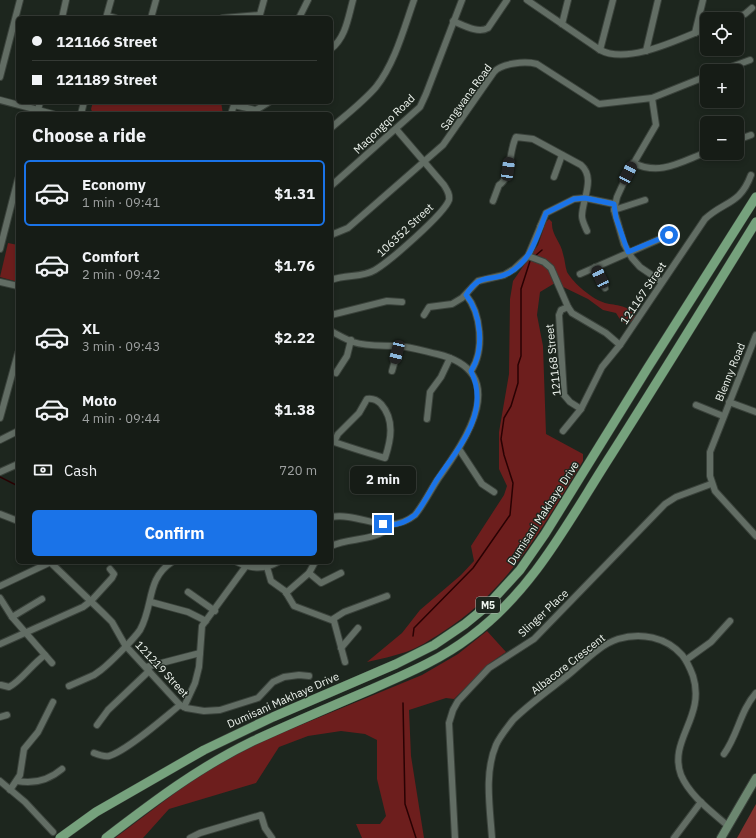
<!DOCTYPE html>
<meta charset="utf-8">
<style>
body{margin:0;font-family:"IBM Plex Sans",sans-serif;background:#232923;color:#f1f3f6;height:100vh;display:flex;flex-direction:column;font-size:15px;white-space:nowrap}
*{box-sizing:border-box;margin:0}
p{font-size:13px;color:#9ea1a1}
.icon{flex:none;width:22px;height:22px;fill:none;stroke:currentColor;stroke-width:2;stroke-linecap:round;stroke-linejoin:round}
.map{position:relative;flex:1;overflow:hidden}
.side{position:absolute;left:16px;top:112px;width:317px;height:452px;display:flex;flex-direction:column;background:#161c16;border-radius:6px;box-shadow:0 2px 6px #0003,0 0 0 1px #353a35}
.side>*{flex:none}
.hud{position:absolute;left:16px;top:16px;width:317px;height:88px;border-radius:6px;box-shadow:0 2px 6px #0003,0 0 0 1px #353a35;display:grid;align-content:center;height:88px;padding:0 16px;background:#161c16}
.controls{position:absolute;left:700px;top:12px;display:grid;gap:8px}
.controls a{display:grid;place-items:center;width:44px;height:44px;border-radius:6px;background:#161c16;box-shadow:0 2px 6px #0003,0 0 0 1px #353a35;font-size:20px}
.end{position:absolute;width:18px;height:18px;margin:-9px;border:5px solid #1a73e8;background:#fff;box-shadow:0 0 0 2px #fff}
.from{border-radius:50%}
.bubble{position:absolute;height:28px;border-radius:6px;background:#161c16;box-shadow:0 2px 6px #0003,0 0 0 1px #353a35;font-size:13px;font-weight:800;line-height:28px;text-align:center}
.car{position:absolute;width:12px;height:24px;margin:-12px -6px;border-radius:5px;box-shadow:0 0 3px 1px #0007;background:linear-gradient(#222 24%,#8ab4d8 0 40%,#222 0 76%,#8ab4d8 0 86%,#222 0)}
.hud b{display:flex;align-items:center;gap:14px;height:38px;font-size:15px}
.hud b+b{border-top:1px solid #353a35}
.hud i{width:10px;height:10px;background:#f1f3f6}
ul{padding:0;list-style:none}
li{display:flex;align-items:center;gap:12px;height:66px;margin:0 8px 6px;padding:0 8px;border:2px solid transparent;border-radius:6px}
li div{flex:1}
li b{display:block;font-size:15px}
li em{font-style:normal;font-weight:800}
li.active{border-color:#1a73e8}
li>.icon{width:36px;height:36px;stroke-width:1.5}
h2{padding:0 16px;font-size:18px;line-height:48px}
.pay{display:flex;align-items:center;gap:10px;height:44px;padding:0 16px;font-size:15px}
.pay p{margin-inline-start:auto}
.primary-button{display:flex;gap:8px;margin-top:auto;padding:8px 16px}
.primary-button a{flex:1;height:46px;border-radius:6px;background:#1a73e8;color:#fff;font-size:16px;font-weight:800;line-height:46px;text-align:center}
.map>svg:first-child{display:block}
.green{fill:#6d1e1d}
.forest{fill:#83312e}
.lines{fill:none;stroke-linecap:round;stroke-linejoin:round}
.stream{stroke:#290203;stroke-width:1.5}
.street-casing{stroke:#3a423b;stroke-width:8}
.secondary-casing{stroke:#3a423b;stroke-width:10}
.primary-casing{stroke:#3a423b;stroke-width:10}
.street{stroke:#626d64;stroke-width:6}
.secondary{stroke:#6c8770;stroke-width:8}
.primary{stroke:#76a27d;stroke-width:9}
.route{stroke:#1a73e8;stroke-width:5}
.labels{text-anchor:middle;dominant-baseline:central;stroke-width:3;stroke-linejoin:round;paint-order:stroke}
.shield{fill:#1d261e;stroke:#b0b7b0;stroke-width:1}
.shield-label{font-size:10px;font-weight:bold;fill:#eff5ef}
.street-label{font-size:11px;fill:#eff5ef;stroke:#1d261e}
</style>
<div class="map">
<svg width="756" height="838" viewBox="0 0 756 838">
<rect width="100%" height="100%" fill="#1d261e"/>
<g class="green">
<polygon points="93,102 221,102 223,114 93,114 91,109"/>
<path d="M549,219l3,3c-1,13 9,20 11,32 2,6 2,12 4,18 7,12 25,27 38,31 12,3 22,1 30,13l-3,5 -6,3 -5,-3 -5,-8 -13,-3 -15,-11 -33,-16 -15,9 -3,23 6,31 3,88 37,20v7c-41,67 -74,129 -142,172 -11,7 -23,15 -35,19 -12,4 -26,7 -39,10l35,-29 18,-23 41,-35 13,-14 -3,-15 33,-51 3,-9 -8,-17v-37l10,-58 1,-75 3,-18 25,-36 8,-23z"/>
<polygon points="8,243 18,245 18,282 0,277"/>
<polygon points="487,631 506,652 490,663 454,699 446,698 409,710 411,756 424,838 362,838 356,824 380,824 386,816 377,779 377,740 365,734 341,731 308,736 279,747 256,783 169,809 143,838 115,838 204,771 257,743 422,675 458,654"/>
</g>
<polygon class="forest" points="756,804 756,838 737,838"/>
<g class="lines">
<g class="stream">
<polyline points="535,256 542,250"/>
<polyline points="0,477 18,486"/>
<polyline points="413,636 414,628 473,568 510,515 513,483 504,455 501,439 504,418 511,406 518,383 518,365 521,356 521,289 530,261"/>
<polyline points="403,703 405,804 416,838"/>
</g>
<g class="street-casing">
<g id="street">
<path d="M527,0l73,50c28,15 79,-11 107,-22"/>
<polyline points="107,16 115,18"/>
<polyline points="62,18 66,0"/>
<polyline points="106,18 111,0"/>
<polyline points="151,18 156,0"/>
<polyline points="223,18 260,15"/>
<polyline points="259,18 264,0"/>
<polyline points="299,18 308,0"/>
<polyline points="731,19 745,14 752,8"/>
<path d="M453,21c10,4 25,13 35,7l19,-28"/>
<polyline points="562,24 568,0"/>
<polyline points="695,33 703,0"/>
<path d="M331,49c15,-12 17,-31 22,-49"/>
<polyline points="600,50 613,0"/>
<polyline points="646,51 658,0"/>
<polyline points="720,71 750,60"/>
<polyline points="0,77 20,0"/>
<polyline points="652,98 656,125 628,173 617,197 614,210 624,244 632,258 640,267 662,282"/>
<polyline points="0,100 53,114"/>
<polyline points="234,105 256,110 269,102"/>
<polyline points="37,114 40,102"/>
<polyline points="81,114 84,102"/>
<polyline points="231,114 235,102"/>
<path d="M331,128c15,-13 32,-26 45,-41 19,-24 28,-59 38,-87"/>
<polyline points="737,140 751,135"/>
<path d="M633,163c28,13 47,-1 74,-11"/>
<polyline points="554,177 562,155"/>
<polyline points="331,186 420,107 426,94 462,0"/>
<path d="M493,201l6,-16c12,-6 10,-35 17,-48l17,2 48,26c15,13 1,35 1,51 0,5 3,10 5,15"/>
<polyline points="614,210 645,200"/>
<polyline points="540,227 546,213 574,199 585,198 614,204"/>
<path d="M331,235l17,-7 95,-83 51,-73c8,-9 31,-11 43,-8l62,40 53,-6 55,-22"/>
<polyline points="0,249 18,179"/>
<polyline points="528,256 544,262 551,268 568,307 572,313 606,333 620,345"/>
<polyline points="595,267 605,288"/>
<polyline points="580,274 669,235"/>
<path d="M331,280c16,-6 31,-2 44,-10 15,-9 69,-56 74,-70 1,-6 -2,-10 -5,-15l-48,-56"/>
<polyline points="0,282 18,286"/>
<path d="M466,295c15,18 19,55 5,76"/>
<polyline points="568,307 561,310 559,315 564,395 570,402 581,409"/>
<polyline points="331,315 387,301 402,302"/>
<polyline points="424,315 429,307 452,304 462,298 478,281 504,275 514,269 528,256 541,225"/>
<path d="M331,331c7,4 14,8 22,11 15,5 30,3 45,4 13,1 26,5 39,8 76,18 29,86 1,125 -8,12 -14,25 -23,36 -27,22 -54,-3 -84,2"/>
<polyline points="756,335 710,452 710,476 715,491 756,536"/>
<polyline points="392,371 399,346"/>
<polyline points="336,373 347,356 351,340"/>
<polyline points="729,402 756,412"/>
<polyline points="696,405 723,416"/>
<polyline points="0,418 18,353"/>
<polyline points="427,419 430,392 441,377 450,358"/>
<path d="M563,431l18,-22 21,-42 18,-22 85,-126c19,-18 35,-14 46,-44"/>
<polyline points="0,440 18,431"/>
<path d="M331,441c18,6 36,12 54,17 6,-18 10,-38 -4,-54 -4,-4 -8,-6 -14,-5l-8,14 -21,21 -4,8"/>
<polyline points="459,449 482,484 494,492"/>
<polyline points="0,472 18,464"/>
<polyline points="0,514 18,521"/>
<path d="M331,546c20,-9 43,-4 60,-20"/>
<polyline points="50,562 104,614 112,622 125,645 180,705 186,708 204,711 220,710 258,698 273,682 284,677 299,675 309,676"/>
<path d="M237,562c14,7 27,8 41,0"/>
<polyline points="267,567 271,581 285,591 294,606 334,621 345,662"/>
<polyline points="309,573 321,583 341,573"/>
<polyline points="0,586 51,562"/>
<polyline points="188,592 215,611"/>
<polyline points="286,593 309,573 315,562"/>
<polyline points="0,598 12,617 52,663"/>
<polyline points="151,602 188,612 206,621"/>
<polyline points="12,617 42,599"/>
<polyline points="333,619 344,612 387,596"/>
<polyline points="0,644 83,607 91,601 112,578 114,574 110,569"/>
<polyline points="341,648 358,628"/>
<polyline points="686,660 711,642 730,621"/>
<polyline points="146,667 200,653"/>
<path d="M1,685l8,2c12,-6 23,-23 36,-32"/>
<path d="M69,686l25,-11 7,-5c9,-7 33,-31 39,-40 14,-25 6,-51 32,-68"/>
<polyline points="184,707 195,683 199,667 202,626 246,566"/>
<polyline points="0,717 7,715"/>
<polyline points="97,725 108,710 149,671"/>
<path d="M94,753c5,2 10,4 15,3 18,-5 56,-39 71,-51"/>
<path d="M724,754c14,-19 16,-43 32,-61"/>
<polyline points="0,781 25,802 53,832"/>
<path d="M17,781c16,3 32,-1 45,-12"/>
<polyline points="10,790 20,775 24,749 38,732 53,702"/>
<polyline points="190,838 200,833 261,815 265,828 272,838"/>
<polyline points="455,838 449,723 453,710 458,701 489,668 534,639 665,504 676,497 711,484"/>
<path d="M492,838c-2,-30 -8,-65 4,-93 4,-9 11,-17 17,-25 16,-16 36,-30 54,-44 15,-12 32,-31 51,-37 23,-7 48,-2 64,16 5,6 8,13 11,21 13,41 -25,64 -12,99 9,21 30,36 47,51"/>
<polyline points="674,838 701,802"/>
</g>
</g>
<g class="secondary-casing">
<polyline id="secondary" points="721,838 756,778"/>
</g>
<g class="primary-casing">
<g id="primary">
<polyline points="60,838 96,812 204,750 273,717 396,664 434,645 465,624 487,606 520,570 545,534 647,369 756,197"/>
<path d="M106,838c47,-36 93,-71 147,-97 39,-18 79,-35 119,-52 34,-15 68,-29 98,-52 64,-47 99,-117 141,-182 49,-77 97,-155 145,-233"/>
</g>
</g>
<use href="#street" class="street"/>
<use href="#secondary" class="secondary"/>
<use href="#primary" class="primary"/>
</g>
<g class="lines">
<path class="route" d="M383,524c11,3 23,-2 32,-9 8,-10 14,-22 21,-34 22,-33 55,-68 35,-110 14,-21 10,-58 -5,-76 15,-24 24,-12 43,-22 23,-13 28,-37 37,-60l28,-14 11,-1 29,6 2,14 12,34 41,-17"/>
</g>
<g class="labels">
<rect class="shield" x="476" y="597" width="24" height="16" rx="3"/>
<g class="shield-label">
<text x="488" y="605">M5</text>
</g>
<g class="street-label">
<text transform="translate(466 97) rotate(-54)">Sangwana Road</text>
<text transform="translate(384 124) rotate(-44)">Maqongqo Road</text>
<text transform="translate(405 230) rotate(-43)">106352 Street</text>
<text transform="translate(643 293) rotate(-56)">121167 Street</text>
<text transform="translate(553 360) rotate(-96)">121168 Street</text>
<text transform="translate(730 372) rotate(-68)">Blenny Road</text>
<text transform="translate(543 513) rotate(-57)">Dumisani Makhaye Drive</text>
<text transform="translate(543 613) rotate(-43)">Slinger Place</text>
<text transform="translate(568 664) rotate(-38)">Albacore Crescent</text>
<text transform="translate(162 669) rotate(47)">121219 Street</text>
<text transform="translate(283 700) rotate(-24)">Dumisani Makhaye Drive</text>
</g>
</g>
</svg>
<div class="controls">
<a><svg class="icon" aria-label="locate" viewBox="0 0 24 24"><circle cx="12" cy="12" r="6"/><path d="M12 2v4M12 18v4M2 12h4M18 12h4"/></svg></a>
<a>+</a>
<a>−</a>
</div>
<i class="end from" style="left:669px;top:235px"></i>
<i class="end" style="left:383px;top:524px"></i>
<div class="bubble" style="left:350px;top:466px;width:66px">2 min</div>
<i class="car" style="left:508px;top:169px;rotate:8deg"></i>
<i class="car" style="left:628px;top:173px;rotate:27deg"></i>
<i class="car" style="left:600px;top:277px;rotate:335deg"></i>
<i class="car" style="left:397px;top:352px;rotate:194deg"></i>
<div class="hud">
<b><i class="from"></i>121166 Street</b>
<b><i></i>121189 Street</b>
</div>
<section class="side">
<h2>Choose a ride</h2>
<ul>
<li class="active"><svg class="icon" aria-label="car" viewBox="0 0 24 24"><path d="M5 17H2v-5l4-1 3-4h7l3 4 3 1v5h-3M9 17h6M6 11h13"/><circle cx="7" cy="17" r="2"/><circle cx="17" cy="17" r="2"/></svg><div><b>Economy</b><p>1 min · 09:41</p></div><em>$1.31</em></li>
<li><svg class="icon" aria-label="car" viewBox="0 0 24 24"><path d="M5 17H2v-5l4-1 3-4h7l3 4 3 1v5h-3M9 17h6M6 11h13"/><circle cx="7" cy="17" r="2"/><circle cx="17" cy="17" r="2"/></svg><div><b>Comfort</b><p>2 min · 09:42</p></div><em>$1.76</em></li>
<li><svg class="icon" aria-label="car" viewBox="0 0 24 24"><path d="M5 17H2v-5l4-1 3-4h7l3 4 3 1v5h-3M9 17h6M6 11h13"/><circle cx="7" cy="17" r="2"/><circle cx="17" cy="17" r="2"/></svg><div><b>XL</b><p>3 min · 09:43</p></div><em>$2.22</em></li>
<li><svg class="icon" aria-label="car" viewBox="0 0 24 24"><path d="M5 17H2v-5l4-1 3-4h7l3 4 3 1v5h-3M9 17h6M6 11h13"/><circle cx="7" cy="17" r="2"/><circle cx="17" cy="17" r="2"/></svg><div><b>Moto</b><p>4 min · 09:44</p></div><em>$1.38</em></li>
</ul>
<div class="pay"><svg class="icon" aria-label="cash" viewBox="0 0 24 24"><path d="M3 7h18v10H3z"/><circle cx="12" cy="12" r="2"/></svg>Cash<p>720 m</p></div>
<div class="primary-button"><a>Confirm</a></div>
</section>
</div>
